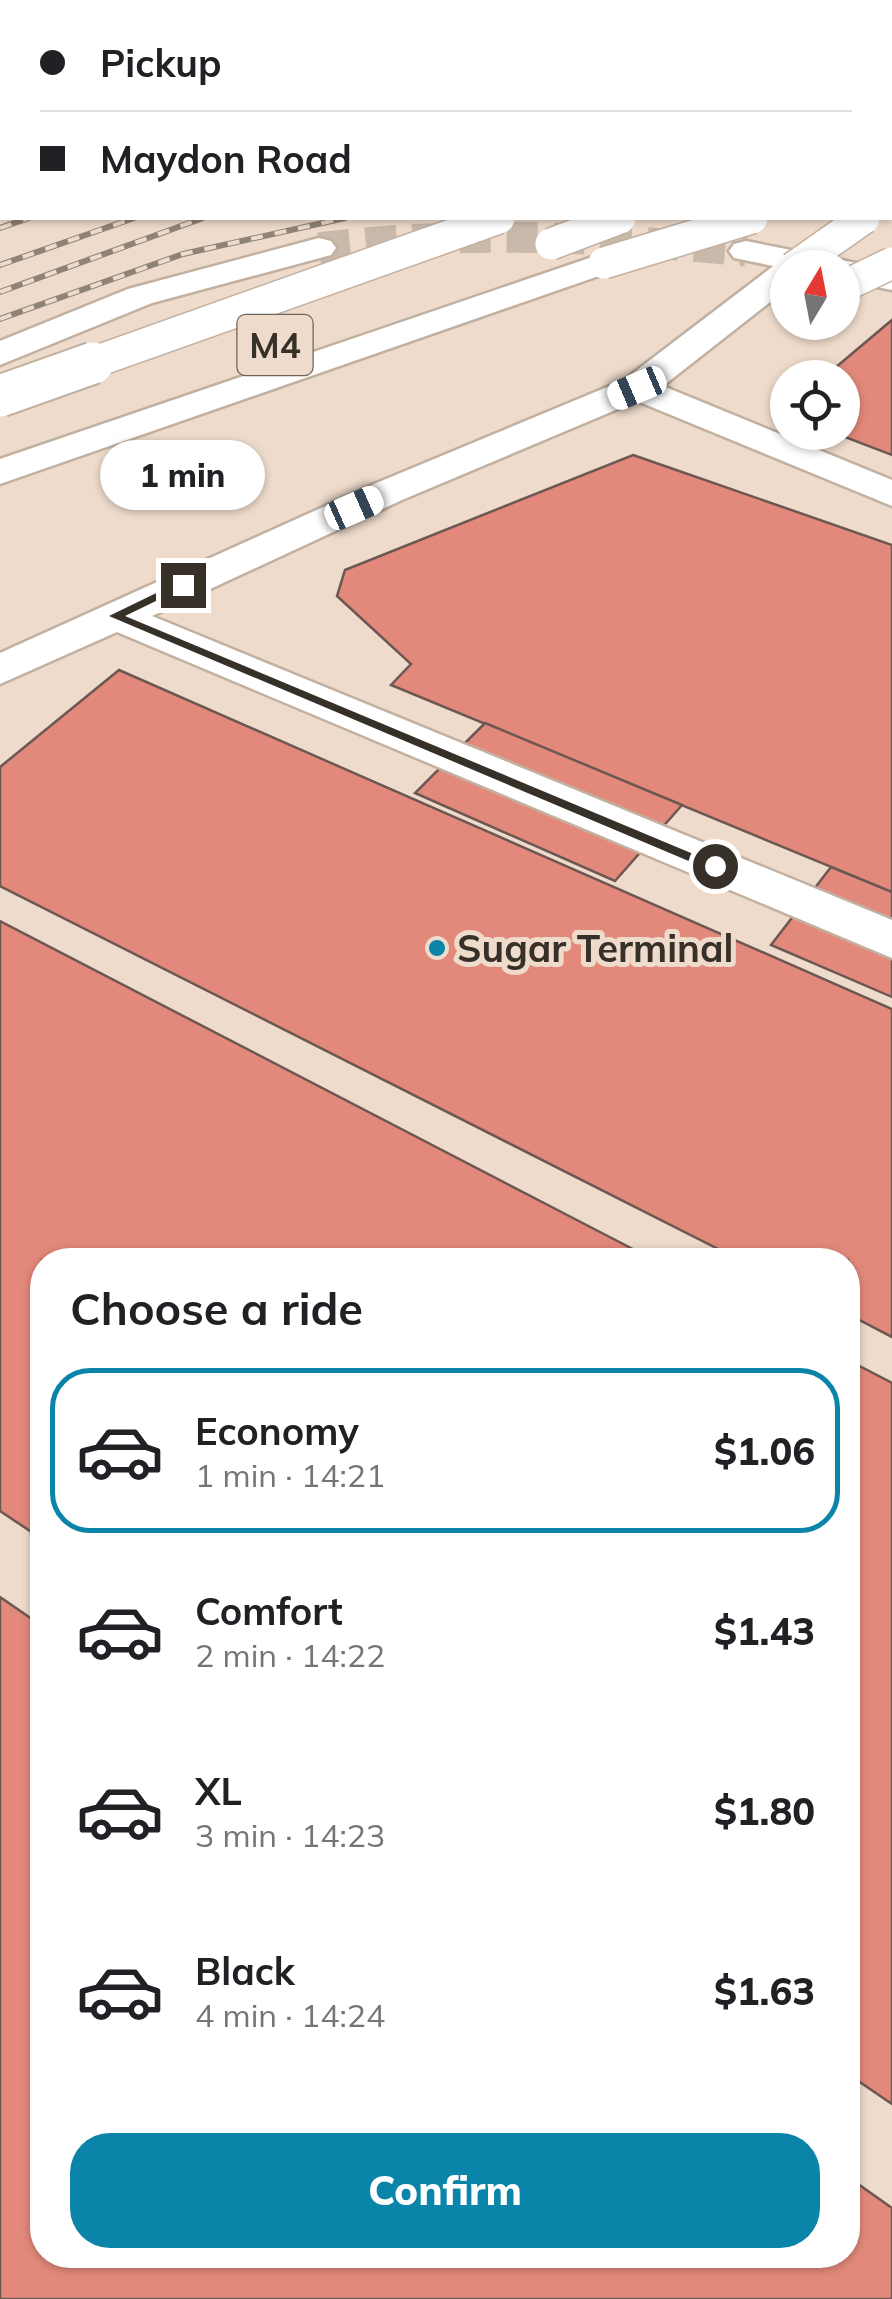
<!DOCTYPE html>
<meta charset="utf-8">
<style>
body{margin:0;font-family:Mulish,sans-serif;background:#f6f6f6;color:#202124;height:100vh;display:flex;flex-direction:column;font-size:38px;white-space:nowrap}
*{box-sizing:border-box;margin:0}
p{font-size:32px;color:#757577}
.icon{flex:none;width:55px;height:55px;fill:none;stroke:currentColor;stroke-width:2;stroke-linecap:round;stroke-linejoin:round}
.map{position:relative;flex:1;overflow:hidden}
.panel{position:absolute;left:30px;top:1248px;width:830px;height:1020px;display:flex;flex-direction:column;background:#fff;border-radius:40px;box-shadow:0 2px 8px #0004}
.panel>*{flex:none}
.hud{position:absolute;left:0px;top:0px;width:892px;height:220px;box-shadow:0 2px 8px #0004;display:grid;align-content:center;height:220px;padding:0 40px;background:#fff}
.needle{width:65px;rotate:10deg}
.controls{position:absolute;left:770px;top:250px;display:grid;gap:20px}
.controls a{display:grid;place-items:center;width:90px;height:90px;border-radius:50%;background:#fff;box-shadow:0 2px 8px #0004;font-size:50px}
.end{position:absolute;width:45px;height:45px;margin:-22px;border:12px solid #373029;background:#fff;box-shadow:0 0 0 5px #fff}
.from{border-radius:50%}
.bubble{position:absolute;height:70px;border-radius:35px;background:#fff;box-shadow:0 2px 8px #0004;font-size:32px;font-weight:800;line-height:70px;text-align:center}
.car{position:absolute;width:30px;height:60px;margin:-30px -15px;border-radius:12px;box-shadow:0 0 8px 2px #0007;background:linear-gradient(#fff 24%,#345 0 40%,#fff 0 76%,#345 0 86%,#fff 0)}
.hud b{display:flex;align-items:center;gap:35px;height:95px;font-size:38px}
.hud b+b{border-top:2px solid #e0e0e0}
.hud i{width:25px;height:25px;background:#202124}
ul{padding:0;list-style:none}
li{display:flex;align-items:center;gap:30px;height:165px;margin:0 20px 15px;padding:0 20px;border:5px solid transparent;border-radius:40px}
li div{flex:1}
li b{display:block;font-size:38px}
li em{font-style:normal;font-weight:800}
li.selected{border-color:#0a84a9}
li>.icon{width:90px;height:90px;stroke-width:1.5}
h2{padding:0 40px;font-size:45px;line-height:120px}
.primary-button{display:flex;gap:20px;margin-top:auto;padding:20px 40px}
.primary-button a{flex:1;height:115px;border-radius:40px;background:#0a84a9;color:#fff;font-size:40px;font-weight:800;line-height:115px;text-align:center}
.map>svg:first-child{display:block}
.building{fill:#e3897b;stroke:#6d5753;stroke-width:2.5}
.lines{fill:none;stroke-linecap:round;stroke-linejoin:round}
.highway-tunnel{stroke:#c9b9ab;stroke-width:31;stroke-dasharray:31 16;stroke-linecap:butt}
.minor-casing{stroke:#c2b0a0;stroke-width:5}
.major-casing{stroke:#c2b0a0;stroke-width:5}
.highway-casing{stroke:#c2b0a0;stroke-width:5}
.minor{fill:#fff;fill-rule:evenodd}
.major{fill:#fff;fill-rule:evenodd}
.highway{fill:#fff;fill-rule:evenodd}
.rail-casing{stroke:#8f8277;stroke-width:6}
.rail{stroke:#eedbcb;stroke-width:4;stroke-dasharray:12;stroke-linecap:butt}
.minor-bridge-casing{stroke:#c2b0a0;stroke-width:34;stroke-linecap:butt}
.highway-bridge-far1-casing{stroke:#c2b0a0;stroke-width:34;stroke-linecap:butt}
.highway-bridge-casing{stroke:#c2b0a0;stroke-width:45;stroke-linecap:butt}
.minor-bridge{stroke:#fff;stroke-width:31}
.highway-bridge-far1{stroke:#fff;stroke-width:31}
.highway-bridge{stroke:#fff;stroke-width:41}
.route{fill:#373029}
.poi-dot{fill:#0a84a9;stroke:#eedbcb;stroke-width:4}
.labels{text-anchor:middle;dominant-baseline:central;stroke-width:10;stroke-linejoin:round;paint-order:stroke}
.shield{fill:#eedbcb;stroke:#6e635a;stroke-width:2.5}
.shield-label{font-size:35px;font-weight:bold;fill:#373029}
.poi-label{font-size:38px;font-weight:bold;fill:#373029;stroke:#eedbcb;text-anchor:start}
</style>
<div class="map">
<svg width="892" height="2299" viewBox="0 0 892 2299">
<rect width="100%" height="100%" fill="#eedbcb"/>
<g class="building">
<polygon points="73,0 239,0 243,2 77,2"/>
<polygon points="892,320 892,455 832,432 842,432 842,378 823,378"/>
<polygon points="633,455 892,545 892,892 391,685 411,664 337,596 345,570"/>
<polygon points="119,670 892,1009 892,1337 848,1314 848,1260 740,1260 0,886 0,767"/>
<polygon points="485,723 682,805 615,881 415,793"/>
<polygon points="831,867 892,892 892,997 771,945"/>
<polygon points="0,921 654,1260 42,1260 42,1539 0,1511"/>
<polygon points="848,1360 892,1383 892,2104 848,2074"/>
<polygon points="0,1597 42,1626 42,2255 848,2255 848,2177 892,2208 892,2299 0,2299"/>
</g>
<g class="lines">
<path class="highway-tunnel" d="M319,248c143,-18 284,-11 427,3"/>
<g class="minor-casing">
<polygon id="minor" points="788,261 803,268 788,268 788,288 663,386 892,480 892,506 637,401 402,500 152,616 892,920 892,958 117,632 0,684 0,653 374,484 624,380 776,264"/>
</g>
<g class="major-casing">
<g id="major">
<polygon points="780,0 811,0 813,2 782,2"/>
<polygon points="890,32 892,33 892,51 890,50"/>
</g>
</g>
<g class="highway-casing">
<g id="highway">
<polygon points="678,0 706,0 708,2 680,2"/>
<polygon points="892,60 892,78 890,79 890,61"/>
<rect x="890" y="105" width="2" height="18"/>
<rect x="890" y="190" width="2" height="20"/>
<polygon points="319,238 331,241 336,248 331,255 152,303 0,365 0,341 128,289"/>
<polygon points="746,241 892,270 892,290 842,280 842,268 788,269 734,258 729,251 734,244"/>
<polygon points="604,253 616,256 621,263 616,270 0,484 0,459"/>
</g>
</g>
<use href="#minor" class="minor"/>
<use href="#major" class="major"/>
<use href="#highway" class="highway"/>
<g class="rail-casing">
<g id="rail">
<polyline points="512,2 518,0"/>
<polyline points="538,2 544,0"/>
<polyline points="601,2 608,0"/>
<polyline points="628,2 635,0"/>
<polyline points="745,2 753,0"/>
<polyline points="802,2 809,0"/>
<polyline points="0,228 29,218"/>
<polyline points="0,265 134,218"/>
<polyline points="0,292 203,218"/>
<polyline points="0,319 183,254 345,218"/>
</g>
</g>
<use href="#rail" class="rail"/>
<g class="minor-bridge-casing">
<g id="minor-bridge">
<polyline points="793,268 864,218"/>
<polyline points="842,287 892,263"/>
</g>
</g>
<g class="highway-bridge-far1-casing">
<g id="highway-bridge-far1">
<polyline points="551,244 620,218"/>
<polyline points="604,263 752,218"/>
<polyline points="86,365 499,218"/>
</g>
</g>
<g class="highway-bridge-casing">
<polyline id="highway-bridge" points="0,396 93,363"/>
</g>
<use href="#minor-bridge" class="minor-bridge"/>
<use href="#highway-bridge-far1" class="highway-bridge-far1"/>
<use href="#highway-bridge" class="highway-bridge"/>
</g>
<polygon class="route" points="179,582 189,585 125,616 722,866 710,870 109,616"/>
<circle class="poi-dot" cx="437" cy="948" r="10"/>
<g class="labels">
<rect class="shield" x="237.5" y="315" width="75" height="60" rx="8"/>
<g class="shield-label">
<text x="275" y="345">M4</text>
</g>
<g class="poi-label">
<text x="457" y="948">Sugar Terminal</text>
</g>
</g>
</svg>
<div class="controls">
<a><svg class="needle" viewBox="-14 -14 28 28"><path d="M0-13l5 13h-10z" fill="#e53935"/><path d="M0 13l5-13h-10z" fill="#757577"/></svg></a>
<a><svg class="icon" aria-label="locate" viewBox="0 0 24 24"><circle cx="12" cy="12" r="6"/><path d="M12 2v4M12 18v4M2 12h4M18 12h4"/></svg></a>
</div>
<i class="end from" style="left:715px;top:866px"></i>
<i class="end" style="left:183px;top:585px"></i>
<div class="bubble" style="left:100px;top:440px;width:165px">1 min</div>
<i class="car" style="left:637px;top:388px;rotate:247deg"></i>
<i class="car" style="left:354px;top:508px;rotate:66deg"></i>
<div class="hud">
<b><i class="from"></i>Pickup</b>
<b><i></i>Maydon Road</b>
</div>
<section class="panel">
<h2>Choose a ride</h2>
<ul>
<li class="selected"><svg class="icon" aria-label="car" viewBox="0 0 24 24"><path d="M5 17H2v-5l4-1 3-4h7l3 4 3 1v5h-3M9 17h6M6 11h13"/><circle cx="7" cy="17" r="2"/><circle cx="17" cy="17" r="2"/></svg><div><b>Economy</b><p>1 min · 14:21</p></div><em>$1.06</em></li>
<li><svg class="icon" aria-label="car" viewBox="0 0 24 24"><path d="M5 17H2v-5l4-1 3-4h7l3 4 3 1v5h-3M9 17h6M6 11h13"/><circle cx="7" cy="17" r="2"/><circle cx="17" cy="17" r="2"/></svg><div><b>Comfort</b><p>2 min · 14:22</p></div><em>$1.43</em></li>
<li><svg class="icon" aria-label="car" viewBox="0 0 24 24"><path d="M5 17H2v-5l4-1 3-4h7l3 4 3 1v5h-3M9 17h6M6 11h13"/><circle cx="7" cy="17" r="2"/><circle cx="17" cy="17" r="2"/></svg><div><b>XL</b><p>3 min · 14:23</p></div><em>$1.80</em></li>
<li><svg class="icon" aria-label="car" viewBox="0 0 24 24"><path d="M5 17H2v-5l4-1 3-4h7l3 4 3 1v5h-3M9 17h6M6 11h13"/><circle cx="7" cy="17" r="2"/><circle cx="17" cy="17" r="2"/></svg><div><b>Black</b><p>4 min · 14:24</p></div><em>$1.63</em></li>
</ul>
<div class="primary-button"><a>Confirm</a></div>
</section>
</div>
